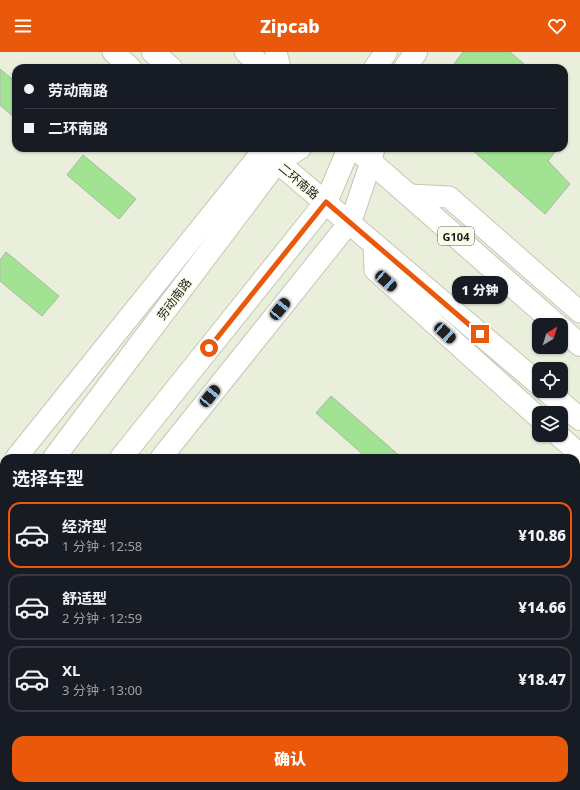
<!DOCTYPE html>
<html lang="zh">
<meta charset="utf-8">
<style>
body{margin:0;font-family:"Noto Sans","Noto Sans SC",sans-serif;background:#242831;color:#f1f3f6;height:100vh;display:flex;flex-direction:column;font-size:15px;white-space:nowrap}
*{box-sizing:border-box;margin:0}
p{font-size:13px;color:#9ea1a6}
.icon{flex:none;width:22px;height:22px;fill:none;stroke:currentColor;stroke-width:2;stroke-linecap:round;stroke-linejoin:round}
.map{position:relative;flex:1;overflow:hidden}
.details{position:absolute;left:0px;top:402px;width:580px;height:336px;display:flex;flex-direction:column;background:#171b24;border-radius:12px 12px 0 0;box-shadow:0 1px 3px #0004}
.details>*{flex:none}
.banner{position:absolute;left:12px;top:12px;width:556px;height:88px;border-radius:12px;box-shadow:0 1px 3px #0004;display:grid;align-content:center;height:88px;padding:0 12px;background:#171b24}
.needle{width:26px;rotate:38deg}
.controls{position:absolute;left:532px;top:266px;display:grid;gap:8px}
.controls a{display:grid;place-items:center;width:36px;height:36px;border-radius:8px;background:#171b24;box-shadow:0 1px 3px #0004;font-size:20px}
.end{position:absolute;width:18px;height:18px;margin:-9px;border:5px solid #ea580c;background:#fff;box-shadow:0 0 0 2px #fff}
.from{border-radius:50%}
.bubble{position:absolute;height:28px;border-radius:12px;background:#171b24;box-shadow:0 1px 3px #0004;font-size:13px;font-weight:800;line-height:28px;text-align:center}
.car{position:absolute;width:12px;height:24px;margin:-12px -6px;border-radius:5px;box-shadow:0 0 3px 1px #0007;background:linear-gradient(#222 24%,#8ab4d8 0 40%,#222 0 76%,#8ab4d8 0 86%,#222 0)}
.banner b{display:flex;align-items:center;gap:14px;height:38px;font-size:15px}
.banner b+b{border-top:1px solid #363941}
.banner i{width:10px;height:10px;background:#f1f3f6}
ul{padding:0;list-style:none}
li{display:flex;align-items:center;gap:12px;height:66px;margin:0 8px 6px;padding:0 4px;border:2px solid #363941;border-radius:12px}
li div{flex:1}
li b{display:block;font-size:15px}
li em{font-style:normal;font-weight:800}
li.selected{border-color:#ea580c}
li>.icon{width:36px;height:36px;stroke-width:1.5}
h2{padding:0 12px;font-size:18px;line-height:48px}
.cta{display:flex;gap:8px;margin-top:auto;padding:8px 12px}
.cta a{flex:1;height:46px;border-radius:12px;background:#ea580c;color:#fff;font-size:16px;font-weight:800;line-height:46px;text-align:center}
header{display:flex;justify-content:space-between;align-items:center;height:52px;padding:0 12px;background:#ea580c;color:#fff;font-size:18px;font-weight:800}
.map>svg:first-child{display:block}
.park{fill:url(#park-crowns)}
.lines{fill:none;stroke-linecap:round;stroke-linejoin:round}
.canal{stroke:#52bf8c;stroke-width:17}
.building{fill:#a1e293;stroke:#abb7a8}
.minor-casing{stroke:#c3c8b5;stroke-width:19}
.tertiary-casing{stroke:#c3c8b5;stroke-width:23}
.secondary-casing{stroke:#c3c8b5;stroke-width:24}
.trunk-casing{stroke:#c3c8b5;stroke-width:24}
.minor{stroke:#fff;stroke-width:17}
.tertiary{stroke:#fff;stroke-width:21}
.secondary{stroke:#fff;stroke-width:22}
.trunk{stroke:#fff;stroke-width:22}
.route{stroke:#ea580c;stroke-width:5}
.labels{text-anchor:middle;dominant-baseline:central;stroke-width:3;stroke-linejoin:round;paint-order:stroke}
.shield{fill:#f7fce9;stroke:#5e6156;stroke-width:1}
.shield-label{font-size:11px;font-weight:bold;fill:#1c1e17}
.street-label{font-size:12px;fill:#1c1e17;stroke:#f7fce9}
</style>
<header><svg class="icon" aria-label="menu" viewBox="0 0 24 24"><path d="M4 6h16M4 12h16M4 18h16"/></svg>Zipcab<svg class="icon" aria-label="heart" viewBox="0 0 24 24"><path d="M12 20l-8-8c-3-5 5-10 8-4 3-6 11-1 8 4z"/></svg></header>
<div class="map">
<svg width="580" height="738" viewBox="0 0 580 738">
<defs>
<pattern id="park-crowns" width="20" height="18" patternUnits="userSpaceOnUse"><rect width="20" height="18" fill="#f8d69f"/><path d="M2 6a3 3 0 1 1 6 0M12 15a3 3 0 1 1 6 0" fill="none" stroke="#d4b788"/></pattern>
</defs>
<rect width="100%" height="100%" fill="#eaefdc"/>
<g class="park">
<polygon points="580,490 580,574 576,578 576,493"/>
<polygon points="293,734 415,734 411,738 288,738"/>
</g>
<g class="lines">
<g class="canal">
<polyline points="576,633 580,629"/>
<polyline points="468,738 472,734"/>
</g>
</g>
<g class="building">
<polygon points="463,0 510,0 529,16 451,16"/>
<polygon points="0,17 16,30 15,66 0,53"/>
<polygon points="470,96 558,96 548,109 570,132 545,162"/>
<polygon points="83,103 136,147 119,167 67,123"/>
<polygon points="6,200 59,244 42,264 0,229 0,208"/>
<polygon points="331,344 402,406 367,406 316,361"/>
</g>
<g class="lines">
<g class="minor-casing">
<g id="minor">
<polyline points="576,493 580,490"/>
<polyline points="288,738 293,734"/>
</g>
</g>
<g class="tertiary-casing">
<g id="tertiary">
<polyline points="113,0 131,16"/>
<polyline points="276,0 280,16"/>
<polyline points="409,143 449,145 580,260"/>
<polyline points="374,193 375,218 539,366"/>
<polyline points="558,383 580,402"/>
<polyline points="16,406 265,96"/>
<polyline points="161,406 349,171 352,166 371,110 374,96"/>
<polyline points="0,426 4,421"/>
<polyline points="0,607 4,602"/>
</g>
</g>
<g class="secondary-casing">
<g id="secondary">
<polyline points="375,16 386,0"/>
<polyline points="405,16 416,0"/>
<polyline points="54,406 277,110 300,96"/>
<polyline points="121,406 326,150 349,96"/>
<polyline points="0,476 4,471"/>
<polyline points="0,558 4,553"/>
</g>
</g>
<g class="trunk-casing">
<g id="trunk">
<polyline points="153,0 171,16"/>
<polyline points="246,0 264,16"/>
<polyline points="261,96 539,332"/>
<polyline points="355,96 557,273"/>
<polyline points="561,276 580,293"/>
<polyline points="547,339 580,367"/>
</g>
</g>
<use href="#minor" class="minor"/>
<use href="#tertiary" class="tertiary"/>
<use href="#secondary" class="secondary"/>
<use href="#trunk" class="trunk"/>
</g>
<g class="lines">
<polyline class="route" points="209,296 326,150 480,282"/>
</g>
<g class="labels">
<rect class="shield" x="438" y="175" width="36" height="18" rx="3"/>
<g class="shield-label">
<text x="456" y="184">G104</text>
</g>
<g class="street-label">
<text transform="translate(299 129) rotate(40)">二环南路</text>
<text transform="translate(174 247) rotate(-53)">劳动南路</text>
</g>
</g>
</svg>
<div class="controls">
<a><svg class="needle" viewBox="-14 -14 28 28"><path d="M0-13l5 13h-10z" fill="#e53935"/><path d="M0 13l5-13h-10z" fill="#9ea1a6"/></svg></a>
<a><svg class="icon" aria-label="locate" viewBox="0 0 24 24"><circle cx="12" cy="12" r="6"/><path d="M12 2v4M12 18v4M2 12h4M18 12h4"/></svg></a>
<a><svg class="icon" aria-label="layers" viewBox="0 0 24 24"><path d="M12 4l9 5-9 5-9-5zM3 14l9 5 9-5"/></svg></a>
</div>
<i class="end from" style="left:209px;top:296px"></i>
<i class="end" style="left:480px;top:282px"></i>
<div class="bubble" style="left:452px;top:224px;width:56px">1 分钟</div>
<i class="car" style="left:386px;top:229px;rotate:132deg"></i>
<i class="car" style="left:280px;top:257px;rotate:39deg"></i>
<i class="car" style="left:445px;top:281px;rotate:132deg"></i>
<i class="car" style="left:210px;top:344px;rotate:39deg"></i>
<div class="banner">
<b><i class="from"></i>劳动南路</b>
<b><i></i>二环南路</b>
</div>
<section class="details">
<h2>选择车型</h2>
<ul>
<li class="selected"><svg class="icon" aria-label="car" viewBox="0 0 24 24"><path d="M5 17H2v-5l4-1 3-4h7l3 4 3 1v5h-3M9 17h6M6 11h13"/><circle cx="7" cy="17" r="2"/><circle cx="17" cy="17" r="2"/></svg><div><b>经济型</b><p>1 分钟 · 12:58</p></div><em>¥10.86</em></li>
<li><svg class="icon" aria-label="car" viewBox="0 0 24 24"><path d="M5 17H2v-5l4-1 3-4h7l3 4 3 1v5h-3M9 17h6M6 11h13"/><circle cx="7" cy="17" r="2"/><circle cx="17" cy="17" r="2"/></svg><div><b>舒适型</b><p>2 分钟 · 12:59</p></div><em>¥14.66</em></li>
<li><svg class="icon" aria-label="car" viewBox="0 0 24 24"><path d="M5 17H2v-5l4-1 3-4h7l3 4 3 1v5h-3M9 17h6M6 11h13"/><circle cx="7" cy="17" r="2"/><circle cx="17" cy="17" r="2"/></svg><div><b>XL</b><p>3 分钟 · 13:00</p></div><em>¥18.47</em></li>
</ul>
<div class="cta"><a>确认</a></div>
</section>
</div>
